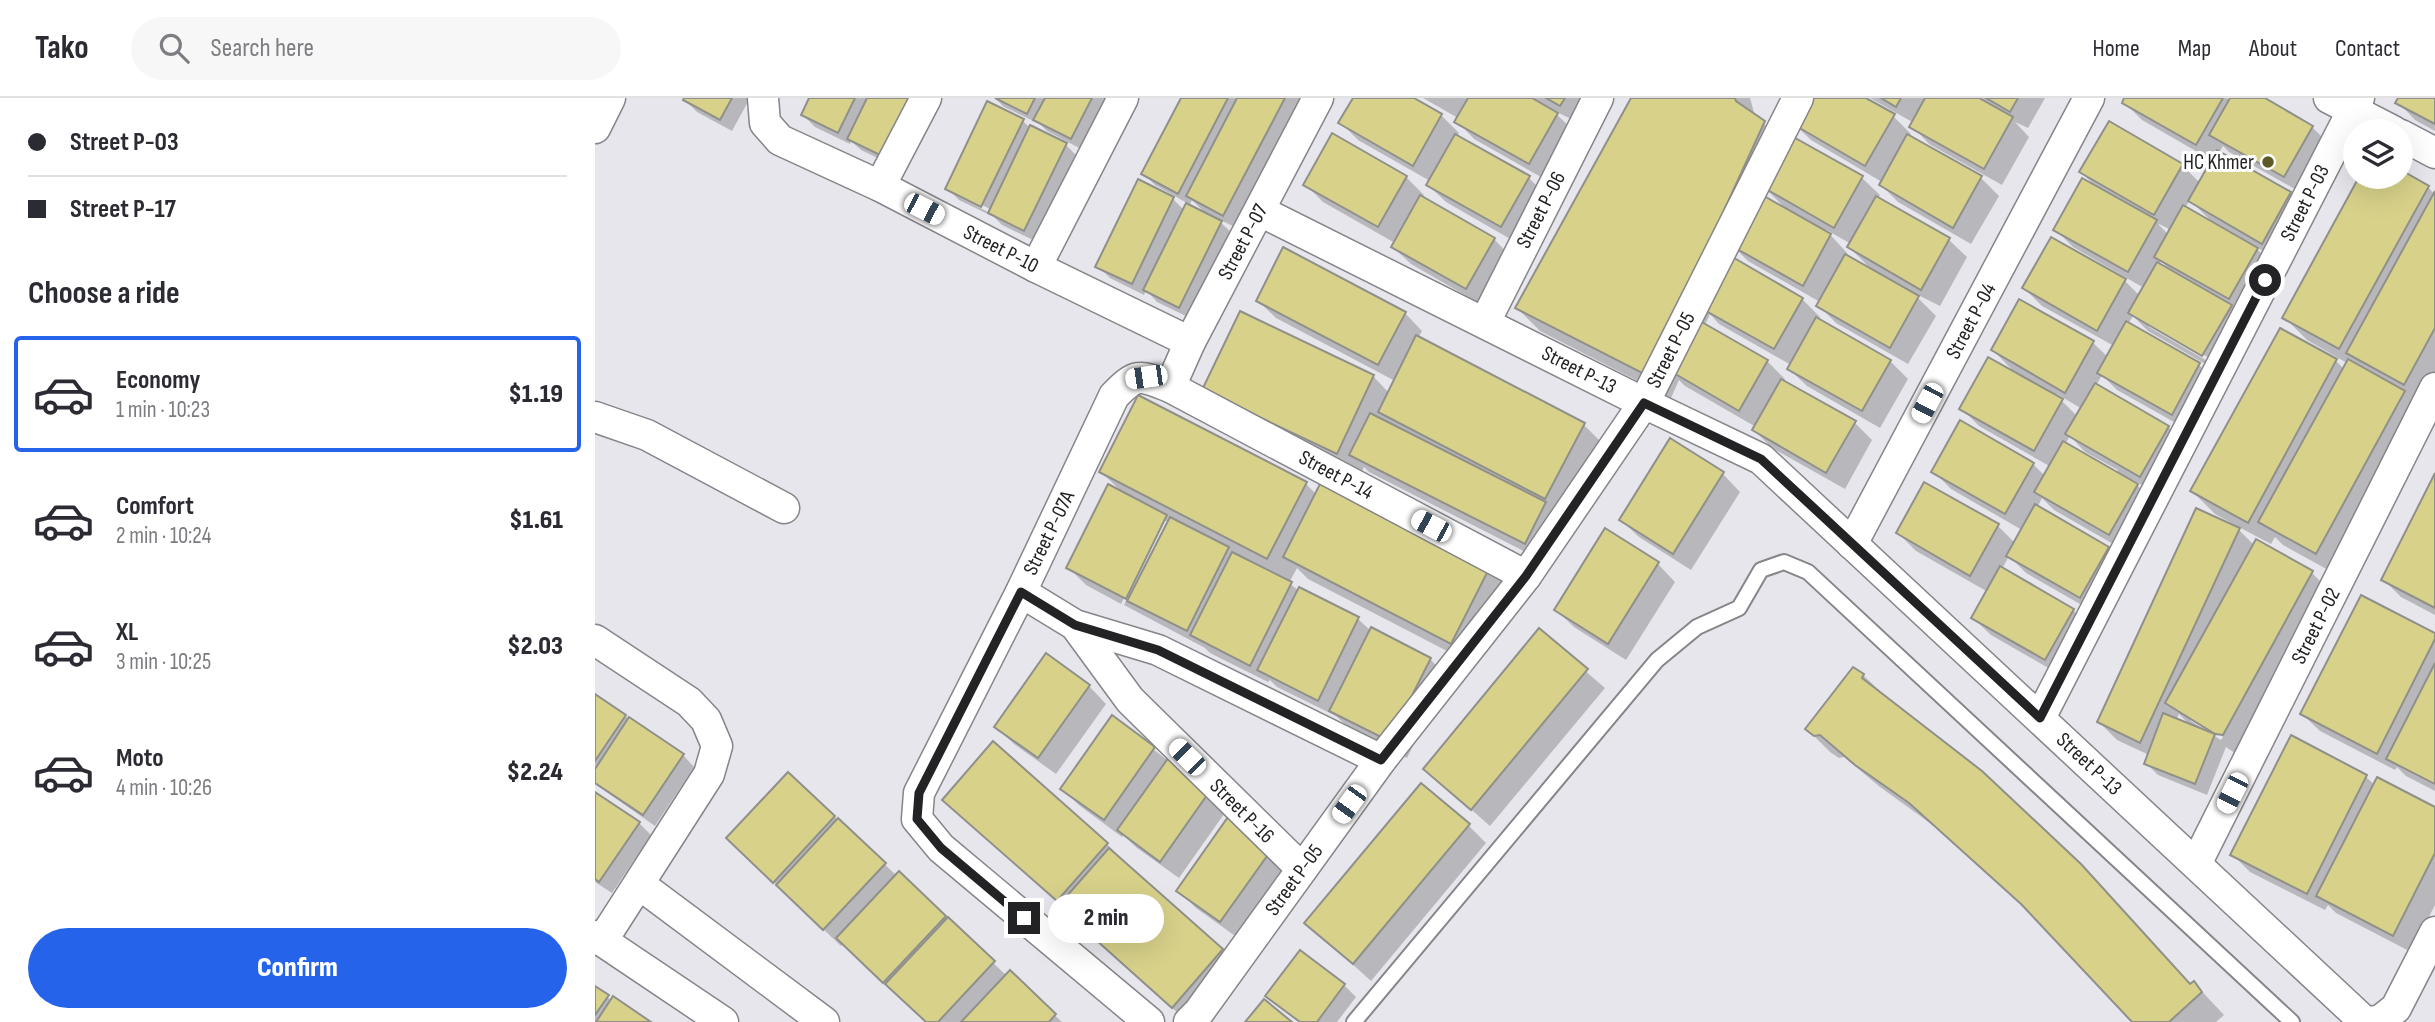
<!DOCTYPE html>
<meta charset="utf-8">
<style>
body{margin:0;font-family:"Sofia Sans Condensed",sans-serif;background:#f7f7f7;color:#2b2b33;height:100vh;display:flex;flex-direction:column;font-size:26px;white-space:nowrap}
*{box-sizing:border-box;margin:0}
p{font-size:23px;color:#7c7c81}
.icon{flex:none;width:38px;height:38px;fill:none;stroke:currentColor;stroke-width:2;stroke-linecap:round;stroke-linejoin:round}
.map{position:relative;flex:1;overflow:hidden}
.sheet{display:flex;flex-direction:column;background:#fff;width:595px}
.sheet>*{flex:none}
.guide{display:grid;align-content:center;height:154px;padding:0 28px;background:#fff}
.controls{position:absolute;left:1748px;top:21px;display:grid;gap:14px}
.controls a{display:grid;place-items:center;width:70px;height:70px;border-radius:50%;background:#fff;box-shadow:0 7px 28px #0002;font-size:35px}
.end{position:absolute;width:32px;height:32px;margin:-16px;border:9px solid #232325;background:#fff;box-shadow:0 0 0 4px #fff}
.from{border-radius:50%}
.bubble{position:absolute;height:49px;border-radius:24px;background:#fff;box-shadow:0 7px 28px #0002;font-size:23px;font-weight:800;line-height:49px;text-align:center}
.car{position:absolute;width:21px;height:42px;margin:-21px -10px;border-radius:9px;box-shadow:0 0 5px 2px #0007;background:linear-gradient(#fff 24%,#345 0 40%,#fff 0 76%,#345 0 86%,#fff 0)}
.guide b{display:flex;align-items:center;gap:24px;height:66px;font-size:26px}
.guide b+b{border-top:2px solid #e1e1e2}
.guide i{width:18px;height:18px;background:#2b2b33}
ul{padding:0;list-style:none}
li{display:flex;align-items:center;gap:21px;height:116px;margin:0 14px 10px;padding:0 14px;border:4px solid transparent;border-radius:7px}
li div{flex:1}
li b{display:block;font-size:26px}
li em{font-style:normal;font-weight:800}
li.selected{border-color:#2563eb}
li>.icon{width:63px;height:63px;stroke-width:1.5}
h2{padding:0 28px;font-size:32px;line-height:84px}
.cta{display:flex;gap:14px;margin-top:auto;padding:14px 28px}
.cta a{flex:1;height:80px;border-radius:42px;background:#2563eb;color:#fff;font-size:28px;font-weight:800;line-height:80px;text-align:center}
header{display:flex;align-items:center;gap:42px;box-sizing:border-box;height:98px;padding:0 35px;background:#fff;border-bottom:2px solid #e1e1e2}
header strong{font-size:33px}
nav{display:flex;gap:38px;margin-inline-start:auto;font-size:24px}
.search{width:490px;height:63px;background:#f7f7f7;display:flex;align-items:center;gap:18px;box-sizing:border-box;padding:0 24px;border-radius:38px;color:#7c7c81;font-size:26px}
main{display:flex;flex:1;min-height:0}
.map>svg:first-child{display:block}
.shadow{fill:#0003;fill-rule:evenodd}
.building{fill:#d7d18a;stroke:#90908a;stroke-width:2}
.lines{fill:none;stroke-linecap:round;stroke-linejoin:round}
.service-casing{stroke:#85858a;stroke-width:18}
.minor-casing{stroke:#85858a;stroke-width:33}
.service{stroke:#fff;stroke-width:14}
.minor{stroke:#fff;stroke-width:30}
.route{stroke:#232325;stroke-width:9}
.poi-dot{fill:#5e5a26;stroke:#fff;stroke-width:2.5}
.labels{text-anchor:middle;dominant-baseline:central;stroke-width:6;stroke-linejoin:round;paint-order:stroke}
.poi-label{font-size:21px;fill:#232325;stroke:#fff;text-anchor:end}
.street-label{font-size:21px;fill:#232325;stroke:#fff}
</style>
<header>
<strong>Tako</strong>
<div class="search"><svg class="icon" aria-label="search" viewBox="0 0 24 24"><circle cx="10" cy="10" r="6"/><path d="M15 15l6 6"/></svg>Search here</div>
<nav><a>Home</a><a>Map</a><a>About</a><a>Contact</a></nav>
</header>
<main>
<section class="sheet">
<div class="guide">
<b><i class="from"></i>Street P-03</b>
<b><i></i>Street P-17</b>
</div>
<h2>Choose a ride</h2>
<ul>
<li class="selected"><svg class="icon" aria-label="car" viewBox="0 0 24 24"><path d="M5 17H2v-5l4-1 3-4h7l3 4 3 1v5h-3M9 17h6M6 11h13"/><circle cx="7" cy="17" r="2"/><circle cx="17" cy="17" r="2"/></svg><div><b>Economy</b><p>1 min · 10:23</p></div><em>$1.19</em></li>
<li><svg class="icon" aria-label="car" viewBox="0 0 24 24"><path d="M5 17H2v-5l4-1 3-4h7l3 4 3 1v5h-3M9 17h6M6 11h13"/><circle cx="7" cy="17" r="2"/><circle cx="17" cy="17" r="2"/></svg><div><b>Comfort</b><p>2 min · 10:24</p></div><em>$1.61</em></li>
<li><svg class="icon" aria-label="car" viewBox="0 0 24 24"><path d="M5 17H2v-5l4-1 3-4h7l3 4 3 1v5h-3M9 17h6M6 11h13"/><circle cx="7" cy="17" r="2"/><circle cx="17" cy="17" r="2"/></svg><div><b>XL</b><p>3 min · 10:25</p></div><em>$2.03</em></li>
<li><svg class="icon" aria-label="car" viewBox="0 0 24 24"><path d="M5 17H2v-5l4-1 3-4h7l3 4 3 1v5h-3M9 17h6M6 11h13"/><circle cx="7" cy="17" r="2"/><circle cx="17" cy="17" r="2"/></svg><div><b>Moto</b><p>4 min · 10:26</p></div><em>$2.24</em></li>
</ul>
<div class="cta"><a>Confirm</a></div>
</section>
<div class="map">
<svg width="1840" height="924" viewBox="0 0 1840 924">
<rect width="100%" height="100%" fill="#e6e6ec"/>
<g class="shadow">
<polygon points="91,0 155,0 137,33 102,14 90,2"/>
<polygon points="216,0 335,0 301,69 266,52 256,43 255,46 220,29 208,17"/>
<polygon points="400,0 515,0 488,52 452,33 445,26 409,9"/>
<path d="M588,0h119l-67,129 -19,-9 17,16 -41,85 -35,-17 -11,-12 -2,5 -34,-17 -12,-12 71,-71 15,15 3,-7 -32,-18 -12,-12zM597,102l14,14 -17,-8z"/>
<polygon points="760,0 816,0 846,17 864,35 862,39 934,80 951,97 924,146 851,104 833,87 835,83 763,42 746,25"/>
<polygon points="828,0 998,0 984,25 956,11 980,34 953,83 879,41 862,23 863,20"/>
<path d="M1038,0h117l5,18 30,27 77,35 18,17 -2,4 71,41 18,17 -27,49 -28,-14 24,24 -28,48 -72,-41 -18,-18 2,-3 -72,-41 -10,-10 -4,9 68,39 18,18 -2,3 72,41 18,18 -28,49 -73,-42 -18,-17 2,-4 -72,-41 -9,-10 -5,11 62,36 18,18 -2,3 72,41 17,17 -27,49 -73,-41 -18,-18 2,-3 -71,-41 -6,-6 -8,18 -131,-67 -23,-23zM1172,92l19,19 -23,-12zM1230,131l26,15 -2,3 24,24 -27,-14 2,-3z"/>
<polygon points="1267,0 1298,18 1316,36 1314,39 1386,80 1404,98 1376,146 1303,104 1286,87 1287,84 1216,42 1198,25"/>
<polygon points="1275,0 1450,0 1433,30 1420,24 1434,39 1407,87 1334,46 1317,28 1319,25"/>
<path d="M1531,0h101l3,3 2,-3h29l51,29 18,18 -28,48 -73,-41 -6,-6 -4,7 71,41 18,18 -28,48 -26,-14 20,21 -53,106 -73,-42 -15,-15 -5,8 71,41 18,18 -27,48 -73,-41 -15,-15 -6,11 72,41 18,18 -27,49 -28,-15 24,24 -28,49 -73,-42 -12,-12 -5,10 71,40 18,18 -27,49 -73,-42 -17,-17 -7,13 71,41 18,18 -27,49 -73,-42 -18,-17 15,-26 -72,-41 -18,-18 27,-49 73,42 17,17 7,-13 -71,-41 -18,-18 100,-7 12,12 6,-9 -72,-41 -18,-18 55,-34 -23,-24 100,-7 15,14 6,-11 -72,-40 -18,-18 101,-7 15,15 4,-8 -71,-41 -18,-18 41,-42 -15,-15 101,-7 18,18 13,-22 -71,-41 -18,-18zM1595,102l21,21 -26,-13zM1564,126l12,6 -2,5 -10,-10zM1566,163l9,9 -11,-5zM1554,225l62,36 -2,3 -60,-35zM1462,296l25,15 -4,8 -22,-22zM1475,338l15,16 33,18 -2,3 -51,-29z"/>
<polygon points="1805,0 1840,0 1840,33 1820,22 1803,4"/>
<path d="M428,23l8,8 35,16 12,12 -41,85 -35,-17 -8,-8 -35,-17 -12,-12zM364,96l31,15 -2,3 -29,-15z"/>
<polygon points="1806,74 1833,89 1840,97 1840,294 1832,309 1815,300 1832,317 1744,478 1688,447 1680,439 1676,446 1640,427 1620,416 1597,393 1686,232 1741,263 1749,271 1752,265 1712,242 1689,219 1766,79 1806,79"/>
<polygon points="811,79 829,97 827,100 899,141 916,159 889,208 816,166 798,149 800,145 728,104 711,87"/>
<polygon points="663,203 810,215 827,233 823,240 988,326 1011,349 948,463 774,374 769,369 765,378 632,315 778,278 794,295 800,283 681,220"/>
<polygon points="506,374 710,385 722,397 894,470 917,493 879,567 713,481 702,470 694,485 704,493 705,491 763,521 776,533 835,561 852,579 812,660 754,630 741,618 682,589 675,582 673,584 615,555 610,550 529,507 572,423 568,423 526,506 491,487 473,469 528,395"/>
<polygon points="1128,376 1145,394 1096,472 1044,439 1026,422"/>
<polygon points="1840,379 1840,517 1806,499 1788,481"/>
<path d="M1640,428l19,19 2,-4 56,32 23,23 -96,160 -13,-9 -19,48 -49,-20 -12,-12 3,-8 -32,-15 -18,-18zM1584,616l12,12 -15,-6zM1596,619l32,20 -2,3 -30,-19z"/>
<polygon points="1063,466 1080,484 1031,562 979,529 961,512"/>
<polygon points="944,533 1010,590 895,728 830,671"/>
<polygon points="1840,537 1840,693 1811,678 1802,669 1800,672 1725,633 1707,616"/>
<polygon points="1268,577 1596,888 1599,885 1629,917 1621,924 1540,924 1442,820 1339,728 1285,689 1249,659 1244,660 1235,654 1212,631"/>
<polygon points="494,588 511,606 461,676 419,646 401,629"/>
<polygon points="0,598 88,657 99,669 60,728 0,686"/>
<polygon points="517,620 634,709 584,780 542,750 528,737 527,739 485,708 467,691"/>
<polygon points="1697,640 1771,679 1780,687 1840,711 1840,807 1816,854 1741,815 1733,807 1730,812 1655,774 1637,756"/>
<polygon points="194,676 302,778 304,776 412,878 415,875 467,924 332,924 249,845 246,848 151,758"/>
<polygon points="0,696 44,725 56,737 17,795 0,784"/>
<polygon points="349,702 512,746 529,764 528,765 645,870 593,924 483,826 466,807"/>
<polygon points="633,722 693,770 643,840 601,810 583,792"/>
<polygon points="873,727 891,745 776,883 712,825"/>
<polygon points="749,887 761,899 742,924 704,924 673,898"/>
<polygon points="0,890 17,903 53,924 0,924"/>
</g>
<g class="building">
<polygon points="89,0 137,0 125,22 88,2"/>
<polygon points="214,0 260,0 243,35 206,17"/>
<polygon points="272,0 317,0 289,59 252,41"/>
<polygon points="400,0 440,0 432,16"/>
<polygon points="450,0 497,0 476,41 438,22"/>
<polygon points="586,0 633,0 583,96 546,76"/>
<polygon points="642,0 690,0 628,118 591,98"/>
<polygon points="758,0 819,0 847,16 818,68 743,25"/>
<polygon points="873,0 937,0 963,15 934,66 859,24"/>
<polygon points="951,0 970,0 965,8"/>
<polygon points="1036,0 1140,0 1141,3 1170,23 1053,278 920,210"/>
<polygon points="1210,0 1271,0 1300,16 1270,68 1196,25"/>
<polygon points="1286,0 1306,0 1301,9"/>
<polygon points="1330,0 1384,0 1418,19 1389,71 1314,29"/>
<polygon points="1391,0 1423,0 1415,14"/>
<polygon points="1529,0 1628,0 1601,47 1527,5"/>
<polygon points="1635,0 1670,0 1718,28 1689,79 1614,37"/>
<polygon points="1803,0 1840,0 1840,26 1800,5"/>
<polygon points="392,3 429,21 386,109 350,91"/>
<polygon points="1514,23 1588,66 1559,117 1484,74"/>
<polygon points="435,27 472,45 429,133 393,115"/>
<polygon points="737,35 812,78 783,129 708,87"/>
<polygon points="860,36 935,78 906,129 831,87"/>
<polygon points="1193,36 1268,78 1239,130 1164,87"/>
<polygon points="1312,36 1387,78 1358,130 1284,87"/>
<polygon points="1622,52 1696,94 1667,146 1593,103"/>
<polygon points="1806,72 1834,88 1744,251 1687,220 1764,79 1806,79"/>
<polygon points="1487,80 1562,122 1533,174 1458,132"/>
<polygon points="543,81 579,99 537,186 500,169"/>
<polygon points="1840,93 1840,230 1809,287 1751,255"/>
<polygon points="1162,94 1236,136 1208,188 1133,146"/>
<polygon points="825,97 900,140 871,191 796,149"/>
<polygon points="1281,98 1355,140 1326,192 1252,149"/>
<polygon points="591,105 627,123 584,210 548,192"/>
<polygon points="1588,107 1663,150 1634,201 1559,159"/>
<polygon points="1456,139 1531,181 1502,233 1427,190"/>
<polygon points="688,149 811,214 783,267 661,203"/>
<polygon points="1250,156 1324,198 1295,250 1221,208"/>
<polygon points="1134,157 1208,200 1179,251 1104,209"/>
<polygon points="1562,164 1637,207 1607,258 1533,215"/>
<polygon points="1424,201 1499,243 1470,295 1396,252"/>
<polygon points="645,213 779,277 742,356 607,292"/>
<polygon points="1098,219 1173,262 1144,313 1070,270"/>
<polygon points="1221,219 1296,262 1267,313 1192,271"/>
<polygon points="1531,223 1605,265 1577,317 1502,275"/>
<polygon points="1685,230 1742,261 1653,425 1595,393"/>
<polygon points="821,237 990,325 950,401 783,314"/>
<polygon points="1393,259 1468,301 1439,353 1364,311"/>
<polygon points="1753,261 1810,293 1721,456 1663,424"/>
<polygon points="1186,281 1261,323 1231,375 1157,332"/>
<polygon points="1500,285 1574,328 1545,379 1470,336"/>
<polygon points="543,297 712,384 672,461 504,374"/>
<polygon points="775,315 951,404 930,446 754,357"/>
<polygon points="1365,322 1439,365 1410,416 1336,374"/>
<polygon points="1075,340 1129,374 1078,456 1024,422"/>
<polygon points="1468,343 1543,386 1514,437 1439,394"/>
<polygon points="1840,375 1840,510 1786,482"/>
<polygon points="727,382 895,469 856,546 688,459"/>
<polygon points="1329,384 1404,426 1375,478 1301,435"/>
<polygon points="513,386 572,417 531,501 471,470"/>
<polygon points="1440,406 1514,449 1485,500 1411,458"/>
<polygon points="1601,410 1645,430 1545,645 1502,624"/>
<polygon points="575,419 634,449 592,533 532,503"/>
<polygon points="1010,430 1064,464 1013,546 959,512"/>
<polygon points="1661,441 1718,473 1628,637 1620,636 1570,605"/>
<polygon points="637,454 697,484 655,568 595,537"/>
<polygon points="1405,468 1479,511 1450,562 1376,520"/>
<polygon points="704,489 764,519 723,603 662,572"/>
<polygon points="1766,497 1840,535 1840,541 1782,656 1705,616"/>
<polygon points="776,529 836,560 794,643 734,613"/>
<polygon points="944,530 993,571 876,712 828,671"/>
<polygon points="451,555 495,587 443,660 399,629"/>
<polygon points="1840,565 1840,686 1791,661"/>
<polygon points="1258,569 1269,576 1267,580 1387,673 1486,766 1595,886 1599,883 1607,894 1574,924 1537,924 1426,806 1314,705 1260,667 1225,637 1219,638 1210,631"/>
<polygon points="0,596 31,617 0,663"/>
<polygon points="1568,615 1620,636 1600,686 1549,666"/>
<polygon points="517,617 560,649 509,722 465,691"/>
<polygon points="34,619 89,656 48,717 0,685 0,671"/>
<polygon points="1696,637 1772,677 1712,796 1635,757"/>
<polygon points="398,643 513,745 462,803 347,702"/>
<polygon points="574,659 617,690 565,764 522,732"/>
<polygon points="193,674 240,718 178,785 131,740"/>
<polygon points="1782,679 1840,709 1840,755 1798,838 1721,798"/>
<polygon points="826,685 875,726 758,866 709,825"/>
<polygon points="0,694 45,724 4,784 0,781"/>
<polygon points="633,719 677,751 625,824 581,793"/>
<polygon points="243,720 291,765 228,832 181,787"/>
<polygon points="514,750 628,851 577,910 463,808"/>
<polygon points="304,773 351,818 288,885 241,840"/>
<polygon points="353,819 400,863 343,924 331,924 290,886"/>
<polygon points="705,852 750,886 722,924 705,924 670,898"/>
<polygon points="415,872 461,916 454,924 366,924"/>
<polygon points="0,888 14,897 0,917"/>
<polygon points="18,898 56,924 1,924"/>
<polygon points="669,901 697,924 650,924"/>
</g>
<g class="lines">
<g class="service-casing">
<polyline id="service" points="759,924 1062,562 1102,529 1144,510 1166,472 1189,464 1213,474 1697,924"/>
</g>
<g class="minor-casing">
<g id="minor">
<polyline points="168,0 170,25 185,42 285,88 441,169 595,244"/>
<polyline points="1734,0 1798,33"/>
<polyline points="0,30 15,0"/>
<polyline points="1806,37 1840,55"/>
<polyline points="285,88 331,0"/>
<polyline points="665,113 1049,305 1166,361 1770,924"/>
<polyline points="441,169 528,0"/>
<polyline points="890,224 1003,0"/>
<polyline points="575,289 595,244 723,0"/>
<polyline points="0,319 52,337 189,410"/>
<polyline points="1257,446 1494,0"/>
<polyline points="426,494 480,527 563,552 786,662"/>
<polyline points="480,527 535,602 707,771"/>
<polyline points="0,542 94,604 111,622 122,648 114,676 7,843"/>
<polyline points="1445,620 1764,0"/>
<polyline points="1601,766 1840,290"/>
<polyline points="44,786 229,924"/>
<polyline points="0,838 128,924"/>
<path d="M554,924l-208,-174 -24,-29 2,-26 102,-201 93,-196c23,-24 26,-21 56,-9l356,189"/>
<polyline points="594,924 604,914 786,662 931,478 1049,305 1203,0"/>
<polyline points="1776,924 1786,922 1801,910 1840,834"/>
</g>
</g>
<use href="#service" class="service"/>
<use href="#minor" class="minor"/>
</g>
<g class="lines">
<polyline class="route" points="429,820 346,750 322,721 324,695 426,494 480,527 563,552 786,662 931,478 1049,305 1166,361 1445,620 1670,182"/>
</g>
<circle class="poi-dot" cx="1673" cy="64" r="7"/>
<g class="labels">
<g class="poi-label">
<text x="1659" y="64">HC Khmer</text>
</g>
<g class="street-label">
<text transform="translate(1710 105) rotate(-63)">Street P-03</text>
<text transform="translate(946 112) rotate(-63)">Street P-06</text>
<text transform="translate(648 144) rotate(-62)">Street P-07</text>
<text transform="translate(406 151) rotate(27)">Street P-10</text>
<text transform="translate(1376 223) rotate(-62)">Street P-04</text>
<text transform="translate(1076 252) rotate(-63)">Street P-05</text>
<text transform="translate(984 272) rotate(27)">Street P-13</text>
<text transform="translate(741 377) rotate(28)">Street P-14</text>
<text transform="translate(454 435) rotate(-64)">Street P-07A</text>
<text transform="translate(1721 528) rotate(-63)">Street P-02</text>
<text transform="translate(1494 666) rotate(43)">Street P-13</text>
<text transform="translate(647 713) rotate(45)">Street P-16</text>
<text transform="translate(699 782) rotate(-54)">Street P-05</text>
</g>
</g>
</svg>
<div class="controls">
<a><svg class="icon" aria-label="layers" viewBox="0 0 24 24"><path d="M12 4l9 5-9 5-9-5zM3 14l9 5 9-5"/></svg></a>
</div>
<i class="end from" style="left:1670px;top:182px"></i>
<i class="end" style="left:429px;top:820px"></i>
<div class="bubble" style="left:453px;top:796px;width:116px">2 min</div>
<i class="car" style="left:329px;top:111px;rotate:117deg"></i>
<i class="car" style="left:551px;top:279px;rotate:262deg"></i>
<i class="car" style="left:1332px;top:305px;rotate:208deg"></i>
<i class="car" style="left:836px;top:428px;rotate:298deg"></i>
<i class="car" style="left:592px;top:659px;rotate:315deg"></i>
<i class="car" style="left:1637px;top:695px;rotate:207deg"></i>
<i class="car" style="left:754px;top:706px;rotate:216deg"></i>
</div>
</main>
